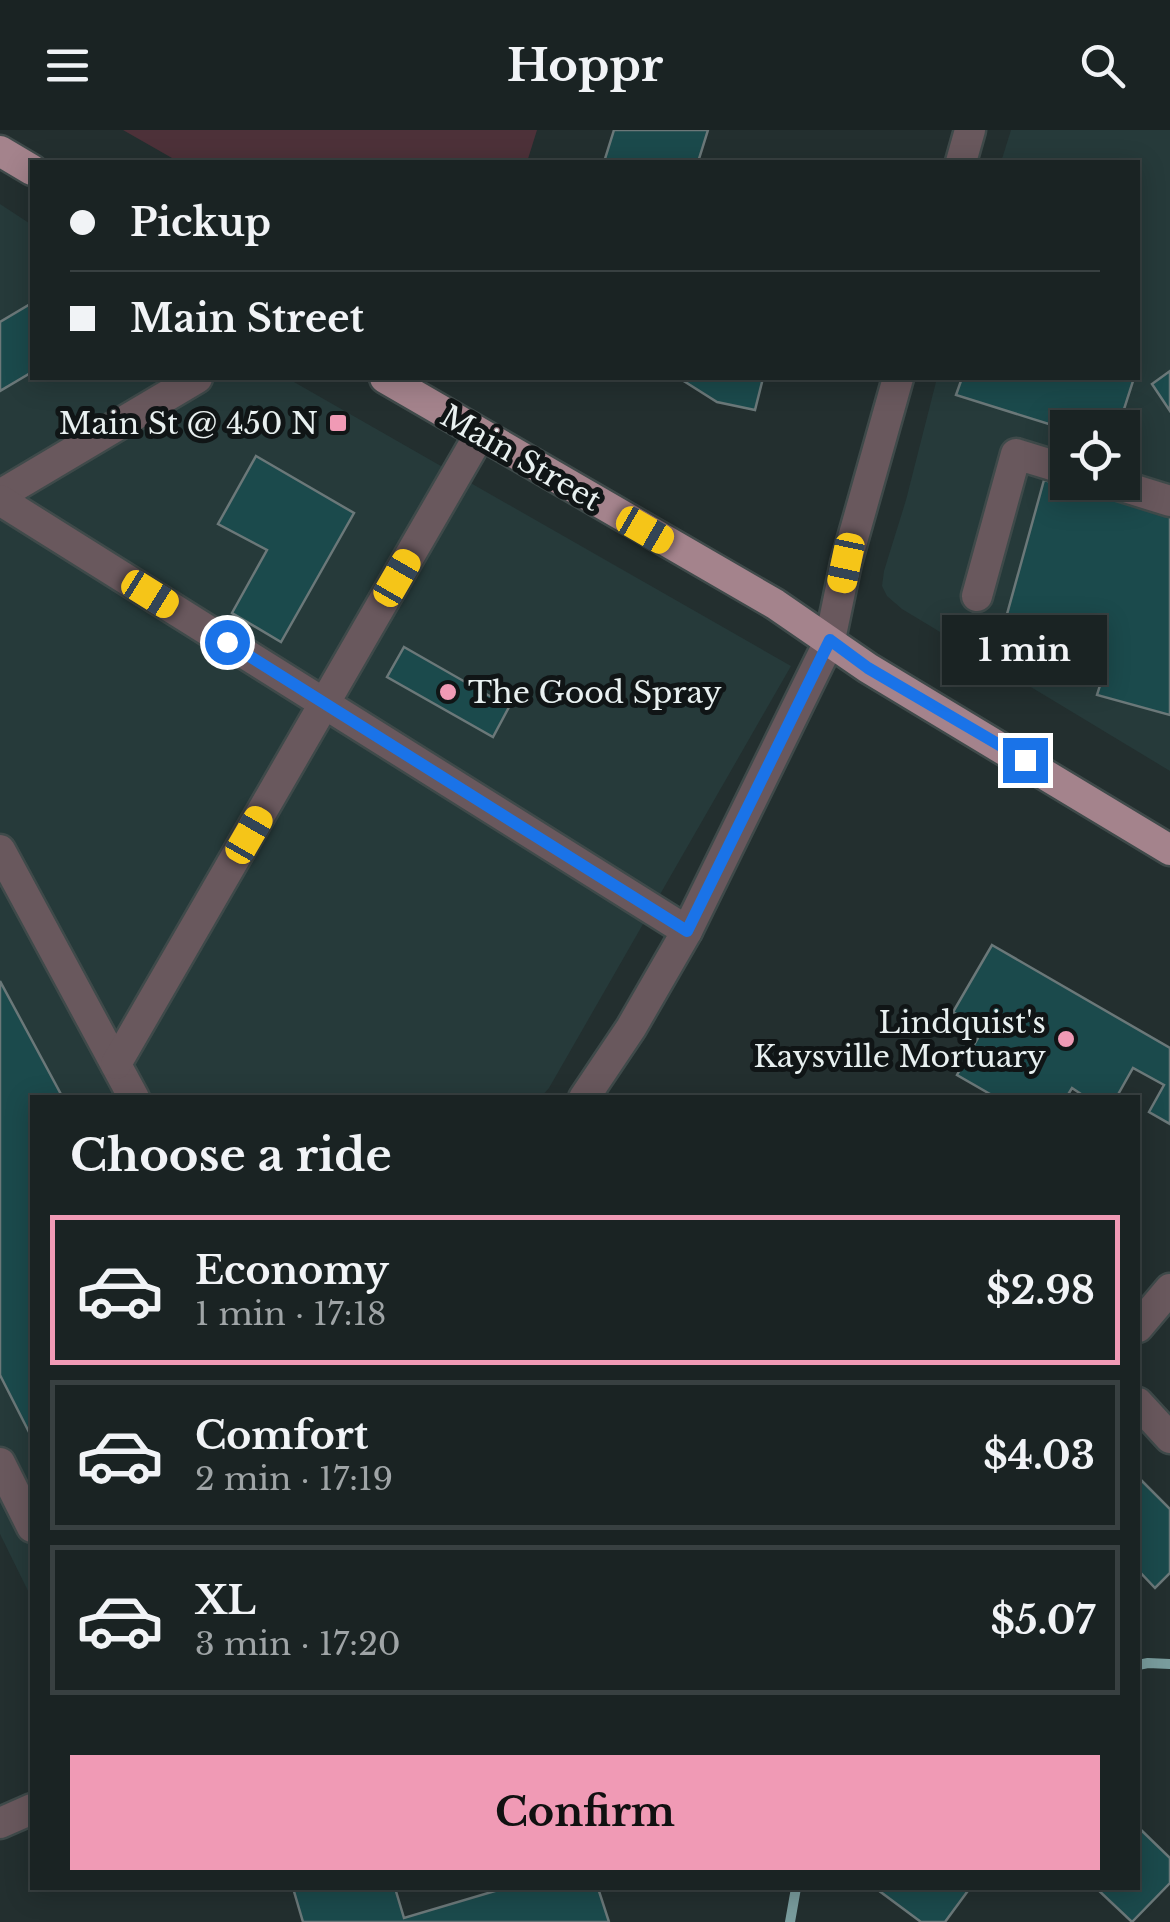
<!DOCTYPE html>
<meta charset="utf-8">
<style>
body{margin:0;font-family:"Libre Baskerville",serif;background:#232b2b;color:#f1f3f6;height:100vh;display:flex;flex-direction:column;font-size:38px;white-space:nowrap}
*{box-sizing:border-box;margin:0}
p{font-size:32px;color:#9fa4a6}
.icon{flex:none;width:55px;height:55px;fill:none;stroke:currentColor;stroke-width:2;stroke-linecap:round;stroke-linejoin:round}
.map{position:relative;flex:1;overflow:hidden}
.details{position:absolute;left:30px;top:965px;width:1110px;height:795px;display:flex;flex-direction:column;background:#1a2323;border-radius:0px;box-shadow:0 5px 25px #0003,0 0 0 2px #384041}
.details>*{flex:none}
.banner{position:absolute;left:30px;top:30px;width:1110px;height:220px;border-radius:0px;box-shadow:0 5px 25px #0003,0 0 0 2px #384041;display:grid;align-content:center;height:220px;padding:0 40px;background:#1a2323}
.buttons{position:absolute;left:1050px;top:280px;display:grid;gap:20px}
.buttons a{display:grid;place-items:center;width:90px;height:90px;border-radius:0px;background:#1a2323;box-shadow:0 5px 25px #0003,0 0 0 2px #384041;font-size:50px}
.end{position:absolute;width:45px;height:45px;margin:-22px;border:12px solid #1a73e8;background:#fff;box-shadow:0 0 0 5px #fff}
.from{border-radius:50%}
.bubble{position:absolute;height:70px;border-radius:0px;background:#1a2323;box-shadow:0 5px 25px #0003,0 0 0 2px #384041;font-size:32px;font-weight:800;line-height:70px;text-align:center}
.car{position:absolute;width:30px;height:60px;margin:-30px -15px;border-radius:12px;box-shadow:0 0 8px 2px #0007;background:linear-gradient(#f5c518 24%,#345 0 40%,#f5c518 0 76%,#345 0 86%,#f5c518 0)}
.banner b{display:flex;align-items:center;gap:35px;height:95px;font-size:38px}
.banner b+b{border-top:2px solid #384041}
.banner i{width:25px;height:25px;background:#f1f3f6}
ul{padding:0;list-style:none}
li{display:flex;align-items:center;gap:30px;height:150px;margin:0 20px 15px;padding:0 20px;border:5px solid #384041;border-radius:0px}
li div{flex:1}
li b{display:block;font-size:38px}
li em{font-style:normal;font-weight:800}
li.active{border-color:#f09ab5}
li>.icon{width:90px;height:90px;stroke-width:1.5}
h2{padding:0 40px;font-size:45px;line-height:120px}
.cta{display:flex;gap:20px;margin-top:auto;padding:20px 40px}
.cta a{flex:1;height:115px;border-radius:0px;background:#f09ab5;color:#111;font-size:40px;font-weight:800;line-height:115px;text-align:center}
header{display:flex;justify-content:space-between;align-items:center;height:130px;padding:0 40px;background:#1a2323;font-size:45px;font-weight:800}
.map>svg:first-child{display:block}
.built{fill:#263a3a;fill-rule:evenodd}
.green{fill:#4d3139}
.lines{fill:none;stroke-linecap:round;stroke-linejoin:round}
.stream{stroke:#799c9d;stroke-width:10}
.building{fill:#1b4a4c;stroke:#6b7879;stroke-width:2.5}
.minor-casing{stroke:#3f4a4a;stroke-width:35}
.major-casing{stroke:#3f4a4a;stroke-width:35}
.minor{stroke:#69585d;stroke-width:30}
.major{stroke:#a4838c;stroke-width:30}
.route{stroke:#1a73e8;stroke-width:12}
.poi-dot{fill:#f09ab5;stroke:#101516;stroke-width:4}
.labels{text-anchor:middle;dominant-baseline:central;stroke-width:10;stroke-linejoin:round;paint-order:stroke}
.poi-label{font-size:30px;fill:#e8f0f0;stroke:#101516;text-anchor:end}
.street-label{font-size:30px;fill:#e8f0f0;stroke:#101516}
</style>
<header><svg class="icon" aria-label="menu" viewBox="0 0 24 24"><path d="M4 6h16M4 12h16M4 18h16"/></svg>Hoppr<svg class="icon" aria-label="search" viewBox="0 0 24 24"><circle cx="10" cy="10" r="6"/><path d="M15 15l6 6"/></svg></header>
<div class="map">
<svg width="1170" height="1792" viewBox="0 0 1170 1792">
<rect width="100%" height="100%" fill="#232f2f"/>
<g class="built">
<path d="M1011,0h159v641l-268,-162 -15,-13 -5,-10 2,-15 22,-71 31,-122h201v-216h-137zM1068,298h54v54h-54z"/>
<polygon points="0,74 32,95 32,248 287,248 791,536 549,958 541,967 32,968 32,1469 0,1404"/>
</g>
<polygon class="green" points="123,0 537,0 527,32 179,32"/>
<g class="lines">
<g class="stream">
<polyline points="1138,1535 1148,1533 1170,1534"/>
<polyline points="790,1792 796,1758"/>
</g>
</g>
<g class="building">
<polygon points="614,0 708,0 698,32 604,32"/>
<polygon points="32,173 32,242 0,261 0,192"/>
<polygon points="1170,241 1170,281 1152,254"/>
<polygon points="679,248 763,248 755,280 717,272"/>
<polygon points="962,248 1134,248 1118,298 1068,298 1068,300 956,265"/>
<polygon points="256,326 354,383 281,512 232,483 267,420 218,394"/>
<polygon points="1044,350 1170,385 1170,585 1097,565 1102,549 1048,534 1052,520 1001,506"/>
<polygon points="404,517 509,577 493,607 387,547"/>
<polygon points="992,815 1170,918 1170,994 1149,982 1164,955 1133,938 1116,968 1087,968 1072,958 1066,968 997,968 957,945 983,899 953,882"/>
<polygon points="0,851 63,968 32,968 32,1308 0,1245"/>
<polygon points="1138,1347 1170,1379 1170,1443 1155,1458 1138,1440"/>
<polygon points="1138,1697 1170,1728 1170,1753 1132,1792 1096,1758 1138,1758"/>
<polygon points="293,1758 395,1758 404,1788 505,1758 598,1758 609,1792 303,1792"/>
<polygon points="880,1758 970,1758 945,1792 921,1792 878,1760"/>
</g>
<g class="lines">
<g class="minor-casing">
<g id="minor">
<polyline points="961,32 970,0"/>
<polyline points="1109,352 1170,371"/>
<polyline points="0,365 197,248"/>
<polyline points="0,370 687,801"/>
<polyline points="977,466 1016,324 1068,340"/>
<polyline points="0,720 134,968"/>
<polyline points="116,934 480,304"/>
<polyline points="584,968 631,898 687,801 830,510 846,433 898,248"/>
<polyline points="1138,1197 1170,1159"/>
<polyline points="1138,1273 1170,1308"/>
<polyline points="0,1333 32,1397"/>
<polyline points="0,1693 32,1679"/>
</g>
</g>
<g class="major-casing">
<g id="major">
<polyline points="0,21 32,40"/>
<polyline points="385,248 775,474 868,538 1170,720"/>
</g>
</g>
<use href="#minor" class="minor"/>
<use href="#major" class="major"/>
</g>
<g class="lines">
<polyline class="route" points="227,512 687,801 830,510 868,538 1025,630"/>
</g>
<g class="poi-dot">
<rect x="328" y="283" width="20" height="20" rx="5"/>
<circle cx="448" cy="562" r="10"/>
<circle cx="1066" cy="909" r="10"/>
</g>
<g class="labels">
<g class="poi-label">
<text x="318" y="293">Main St @ 450 N</text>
<text x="468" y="562" text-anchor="start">The Good Spray</text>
<text x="1046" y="892">Lindquist's<tspan x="1046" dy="34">Kaysville Mortuary</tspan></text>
</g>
<g class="street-label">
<text transform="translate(521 328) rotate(30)">Main Street</text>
</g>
</g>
</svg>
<div class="buttons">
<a><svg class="icon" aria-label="locate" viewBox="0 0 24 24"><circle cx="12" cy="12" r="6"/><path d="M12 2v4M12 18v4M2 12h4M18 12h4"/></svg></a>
</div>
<i class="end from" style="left:227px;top:512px"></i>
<i class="end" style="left:1025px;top:630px"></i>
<div class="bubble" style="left:942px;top:485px;width:165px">1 min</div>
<i class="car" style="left:645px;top:400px;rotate:120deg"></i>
<i class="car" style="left:846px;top:433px;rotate:192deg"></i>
<i class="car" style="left:397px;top:448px;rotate:30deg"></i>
<i class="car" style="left:150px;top:464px;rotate:122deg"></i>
<i class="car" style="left:249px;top:705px;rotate:30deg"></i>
<div class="banner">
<b><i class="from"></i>Pickup</b>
<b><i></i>Main Street</b>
</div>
<section class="details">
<h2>Choose a ride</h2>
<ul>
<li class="active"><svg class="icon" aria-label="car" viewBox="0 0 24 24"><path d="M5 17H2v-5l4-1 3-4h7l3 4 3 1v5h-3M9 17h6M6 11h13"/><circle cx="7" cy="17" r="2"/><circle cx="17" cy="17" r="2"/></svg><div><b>Economy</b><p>1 min · 17:18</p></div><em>$2.98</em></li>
<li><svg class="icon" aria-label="car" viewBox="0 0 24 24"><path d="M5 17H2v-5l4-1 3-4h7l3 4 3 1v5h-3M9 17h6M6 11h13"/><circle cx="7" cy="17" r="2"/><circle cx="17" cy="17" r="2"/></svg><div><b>Comfort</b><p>2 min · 17:19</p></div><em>$4.03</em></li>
<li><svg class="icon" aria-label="car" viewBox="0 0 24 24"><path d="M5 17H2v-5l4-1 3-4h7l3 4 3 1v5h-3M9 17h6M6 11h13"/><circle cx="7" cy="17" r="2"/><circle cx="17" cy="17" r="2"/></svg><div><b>XL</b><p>3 min · 17:20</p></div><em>$5.07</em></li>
</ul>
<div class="cta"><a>Confirm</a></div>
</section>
</div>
